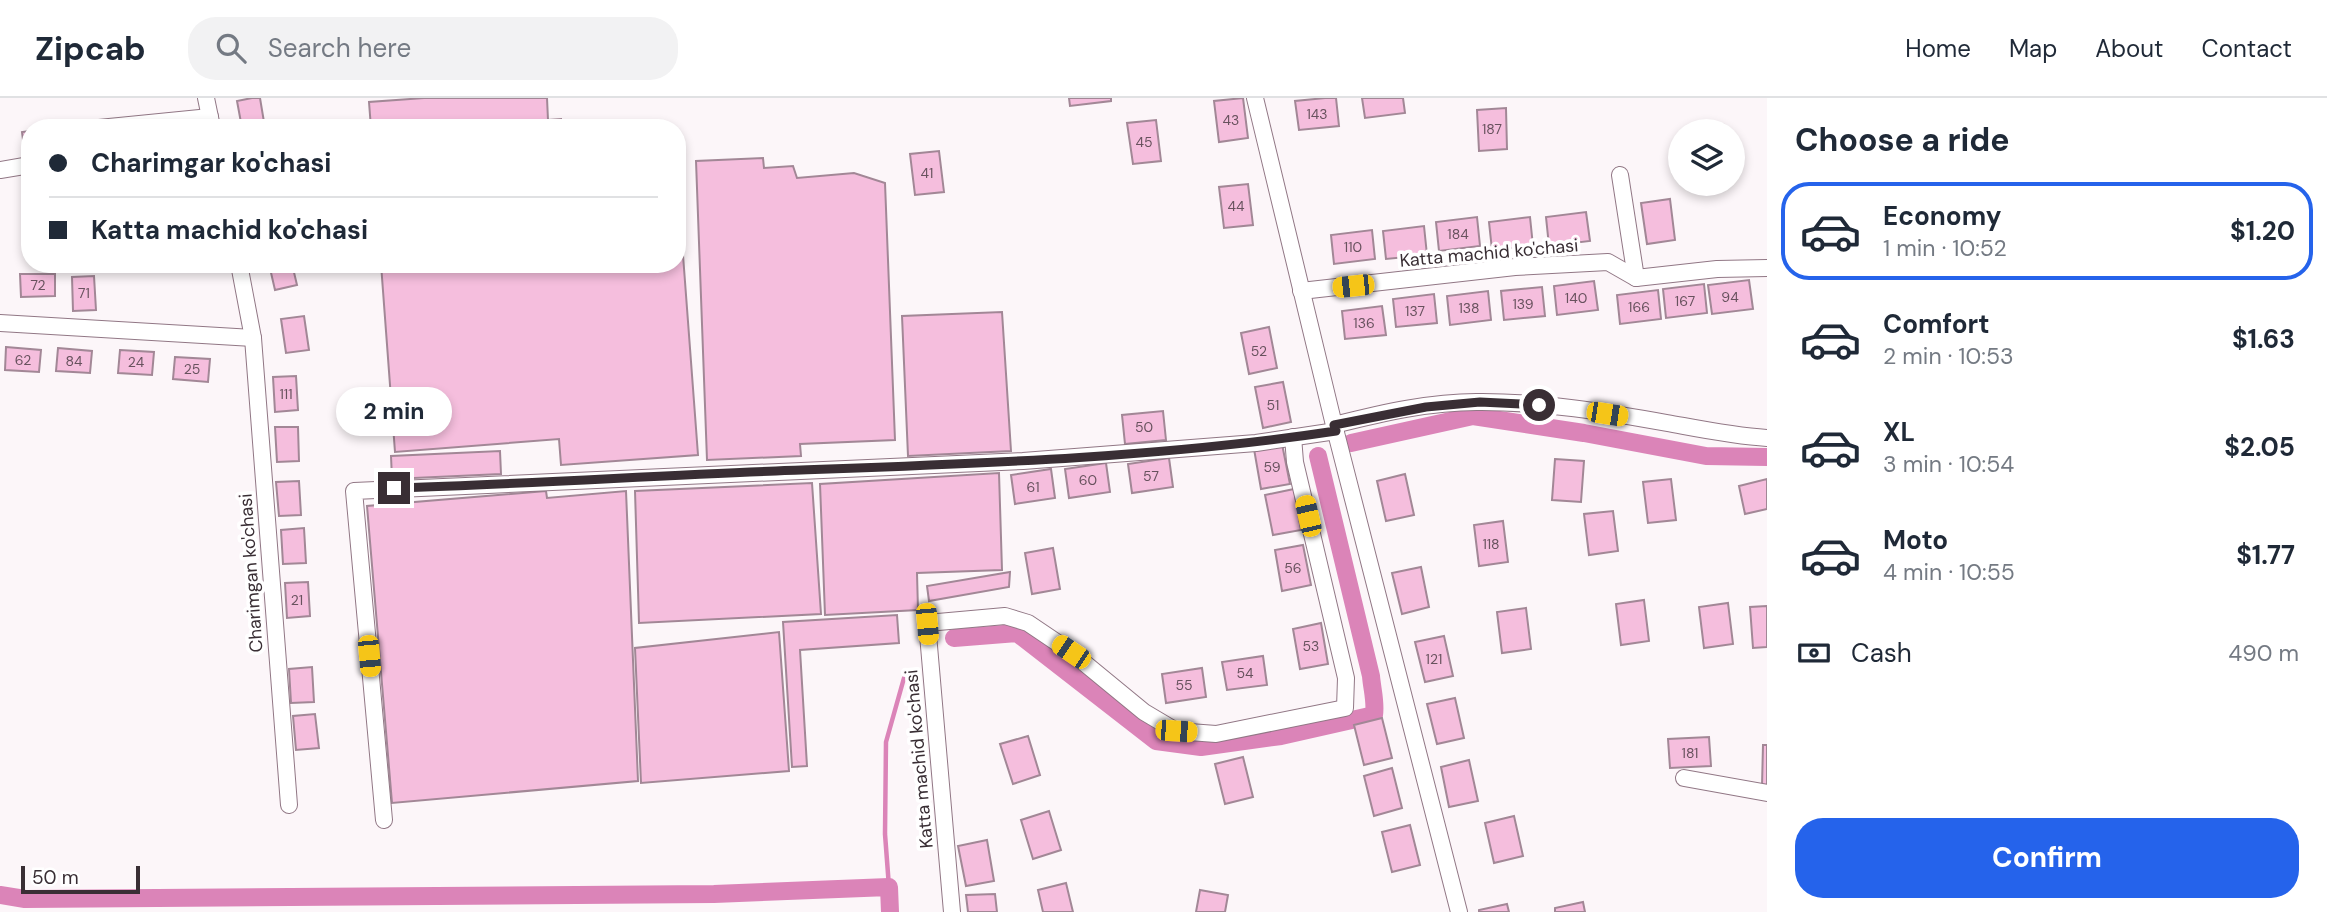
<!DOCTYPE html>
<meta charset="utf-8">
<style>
body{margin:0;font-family:"DM Sans",sans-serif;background:#f2f2f3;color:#1f2937;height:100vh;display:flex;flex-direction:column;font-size:26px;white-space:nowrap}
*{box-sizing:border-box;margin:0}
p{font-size:23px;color:#747a83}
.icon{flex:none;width:38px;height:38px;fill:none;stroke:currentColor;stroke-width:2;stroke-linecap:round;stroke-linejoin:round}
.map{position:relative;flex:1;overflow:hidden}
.drawer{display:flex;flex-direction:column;background:#fff;width:560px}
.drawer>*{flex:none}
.hud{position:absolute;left:21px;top:21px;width:665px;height:154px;border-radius:28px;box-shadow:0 4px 10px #0003;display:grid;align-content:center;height:154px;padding:0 28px;background:#fff}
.controls{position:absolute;left:1668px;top:21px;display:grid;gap:14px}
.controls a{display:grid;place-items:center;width:77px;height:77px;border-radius:50%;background:#fff;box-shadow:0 4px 10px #0003;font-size:35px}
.scale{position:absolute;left:21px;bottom:18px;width:119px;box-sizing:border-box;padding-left:7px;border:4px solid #392e34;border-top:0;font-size:19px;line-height:24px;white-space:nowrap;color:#392e34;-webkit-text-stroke:5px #fff;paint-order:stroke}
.end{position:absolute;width:32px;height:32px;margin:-16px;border:9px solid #392e34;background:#fff;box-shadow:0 0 0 4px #fff}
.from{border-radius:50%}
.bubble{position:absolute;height:49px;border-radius:24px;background:#fff;box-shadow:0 4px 10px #0003;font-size:23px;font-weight:700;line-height:49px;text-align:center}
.car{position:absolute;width:21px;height:42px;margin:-21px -10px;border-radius:9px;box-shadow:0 0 5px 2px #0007;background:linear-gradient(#f5c518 24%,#345 0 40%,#f5c518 0 76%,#345 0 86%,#f5c518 0)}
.hud b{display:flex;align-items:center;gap:24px;height:66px;font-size:26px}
.hud b+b{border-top:2px solid #e0e1e3}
.hud i{width:18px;height:18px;background:#1f2937}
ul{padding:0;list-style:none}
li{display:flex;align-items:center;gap:21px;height:98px;margin:0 14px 10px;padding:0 14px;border:4px solid transparent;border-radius:28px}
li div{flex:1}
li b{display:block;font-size:26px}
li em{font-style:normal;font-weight:700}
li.current{border-color:#2563eb}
li>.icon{width:63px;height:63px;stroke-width:1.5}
h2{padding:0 28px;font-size:32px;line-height:84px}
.pay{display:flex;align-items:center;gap:18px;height:77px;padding:0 28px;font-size:26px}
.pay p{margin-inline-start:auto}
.button{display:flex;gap:14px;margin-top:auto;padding:14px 28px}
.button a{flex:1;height:80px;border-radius:28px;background:#2563eb;color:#fff;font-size:28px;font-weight:700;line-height:80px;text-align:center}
header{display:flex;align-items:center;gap:42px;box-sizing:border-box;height:98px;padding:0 35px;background:#fff;border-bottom:2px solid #e0e1e3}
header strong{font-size:33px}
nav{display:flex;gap:38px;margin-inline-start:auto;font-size:24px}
.search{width:490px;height:63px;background:#f2f2f3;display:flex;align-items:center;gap:18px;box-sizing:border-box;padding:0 24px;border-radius:28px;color:#747a83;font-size:26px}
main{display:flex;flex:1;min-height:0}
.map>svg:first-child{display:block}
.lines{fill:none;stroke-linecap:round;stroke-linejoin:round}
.stream{stroke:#db84b8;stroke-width:4.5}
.canal{stroke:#db84b8;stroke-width:18}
.building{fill:#f5bedd;stroke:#a28796;stroke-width:2}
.street-casing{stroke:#917785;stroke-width:18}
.street{stroke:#fff;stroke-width:16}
.route{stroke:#392e34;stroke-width:9}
.labels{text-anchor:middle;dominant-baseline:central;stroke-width:7;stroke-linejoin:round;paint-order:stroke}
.number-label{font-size:14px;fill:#68525e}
.street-label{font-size:18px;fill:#392e34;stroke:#fff}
</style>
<header>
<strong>Zipcab</strong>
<div class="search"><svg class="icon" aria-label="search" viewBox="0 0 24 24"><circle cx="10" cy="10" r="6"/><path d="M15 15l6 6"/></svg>Search here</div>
<nav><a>Home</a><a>Map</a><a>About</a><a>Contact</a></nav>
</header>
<main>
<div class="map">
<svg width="1767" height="814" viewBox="0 0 1767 814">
<rect width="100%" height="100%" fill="#fcf6f9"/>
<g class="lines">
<polyline class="stream" points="889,789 885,736 886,644 904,580"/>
<g class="canal">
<polyline points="1351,345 1473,318 1584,335 1706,358 1767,359"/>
<path d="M954,540l63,-5 139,108 45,6 80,-11 93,-21c2,-13 -2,-26 -3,-39l-53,-220"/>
<polyline points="0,797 25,801 714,796 889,789 890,814"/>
</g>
</g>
<g class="building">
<polygon points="252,0 260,0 265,30 242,30 237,3"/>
<polygon points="424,0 547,0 548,22 561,21 561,30 371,30 369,4"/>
<polygon points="1069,0 1111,0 1111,3 1070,8"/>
<polygon points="1243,0 1248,40 1219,44 1214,3"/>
<polygon points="1325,0 1336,0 1339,28 1299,32 1295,3"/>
<polygon points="1362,0 1403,0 1405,15 1365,20"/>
<polygon points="1506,10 1507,51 1479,53 1477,12"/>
<polygon points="1156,22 1161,63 1133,66 1127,25"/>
<polygon points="1696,24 1724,27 1723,33 1695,33"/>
<polygon points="30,33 30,56 25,57 22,34"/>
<polygon points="939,53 944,94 915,97 910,56"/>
<polygon points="763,60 764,70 793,68 797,80 854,75 885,85 895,342 800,346 801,358 707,362 696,63"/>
<polygon points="677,77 698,357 561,367 559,341 395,354 381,166 677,166"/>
<polygon points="1248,86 1253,127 1224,130 1219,89"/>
<polygon points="1670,101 1675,142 1647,146 1641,105"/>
<polygon points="1586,114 1590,143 1549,148 1546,119"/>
<polygon points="1477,119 1480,148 1439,153 1436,124"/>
<polygon points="1530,119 1533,148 1492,152 1489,124"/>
<polygon points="1424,128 1427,157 1386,161 1383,133"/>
<polygon points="1372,132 1375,161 1334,166 1331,137"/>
<polygon points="269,166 292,166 297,187 275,192"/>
<polygon points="20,176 55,176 55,198 21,199"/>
<polygon points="94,178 96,212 73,213 72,179"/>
<polygon points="1749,182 1753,211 1712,216 1708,187"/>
<polygon points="1594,183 1598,212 1557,217 1554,188"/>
<polygon points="1704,186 1707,215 1666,220 1663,191"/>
<polygon points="1542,189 1545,218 1504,222 1501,193"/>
<polygon points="1658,192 1661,221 1620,226 1617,197"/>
<polygon points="1488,193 1491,222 1450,227 1447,198"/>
<polygon points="1434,196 1437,225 1396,229 1393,201"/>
<polygon points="1382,208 1386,237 1345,241 1342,213"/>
<polygon points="1002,214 1011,353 908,358 902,218"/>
<polygon points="304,218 309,252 286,255 281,221"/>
<polygon points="1269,229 1277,270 1249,276 1241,235"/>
<polygon points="6,249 41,252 39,274 5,272"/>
<polygon points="58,250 92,253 90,275 56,273"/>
<polygon points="120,252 154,254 152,277 118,275"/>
<polygon points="175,259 210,261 208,284 173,281"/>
<polygon points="296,278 298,312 275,314 273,279"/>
<polygon points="1283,284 1291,324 1263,330 1255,289"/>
<polygon points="1163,313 1166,342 1125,346 1122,317"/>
<polygon points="275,329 298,329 299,363 277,364"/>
<polygon points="1282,346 1290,386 1261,391 1254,351"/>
<polygon points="500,353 501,376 392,381 391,358"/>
<polygon points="1169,360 1173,389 1132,395 1128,366"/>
<polygon points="1555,361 1584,363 1581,404 1552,402"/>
<polygon points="1106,365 1110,394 1069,400 1065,371"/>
<polygon points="1051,371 1055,400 1015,406 1011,377"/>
<polygon points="999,375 1002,472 917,475 918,512 825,517 820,386"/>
<polygon points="1405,376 1414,417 1386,423 1377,383"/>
<polygon points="1671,381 1676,422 1648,425 1643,384"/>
<polygon points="1767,381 1767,411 1745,416 1739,388"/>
<polygon points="299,383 301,417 279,418 276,384"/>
<polygon points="812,385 821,516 639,525 635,393"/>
<polygon points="1294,391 1301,432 1273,437 1265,397"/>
<polygon points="546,393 547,400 626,393 638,683 392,705 367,408"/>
<polygon points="1613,413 1618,453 1589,457 1584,416"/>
<polygon points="1503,423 1508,464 1479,468 1474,427"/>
<polygon points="304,430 306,465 283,466 281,432"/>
<polygon points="1303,447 1311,487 1282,493 1275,452"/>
<polygon points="1053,450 1060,491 1032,496 1025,455"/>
<polygon points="1421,469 1429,509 1402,516 1392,475"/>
<polygon points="1010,474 1009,489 929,503 927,488"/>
<polygon points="308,484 310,518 287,520 285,485"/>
<polygon points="1644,502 1649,543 1621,547 1616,506"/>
<polygon points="1728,505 1733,546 1704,550 1699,509"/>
<polygon points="1767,508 1767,549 1753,550 1750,509"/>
<polygon points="1526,510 1531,551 1502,555 1497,514"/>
<polygon points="897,517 899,545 800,552 807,668 792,669 783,524"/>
<polygon points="1321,525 1328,566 1300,571 1293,531"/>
<polygon points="779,534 789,673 641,685 635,550"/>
<polygon points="1444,538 1453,578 1425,584 1415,544"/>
<polygon points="1263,558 1267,587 1227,592 1222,564"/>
<polygon points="312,569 314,604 291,605 289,571"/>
<polygon points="1202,570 1206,599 1166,605 1162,576"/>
<polygon points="1455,600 1464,640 1437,646 1427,606"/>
<polygon points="315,616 319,650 296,652 293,618"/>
<polygon points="1382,620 1392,660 1364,667 1354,627"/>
<polygon points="1028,638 1040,677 1013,686 1000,646"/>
<polygon points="1709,639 1711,668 1670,670 1668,641"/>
<polygon points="1763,647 1767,647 1767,689 1762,688"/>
<polygon points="1243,659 1253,699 1225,706 1215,666"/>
<polygon points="1469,662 1478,703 1449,709 1441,669"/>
<polygon points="1392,670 1402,710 1374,718 1364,678"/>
<polygon points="1049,713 1061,752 1033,761 1021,722"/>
<polygon points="1514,718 1523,758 1494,765 1485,725"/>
<polygon points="1410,727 1420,767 1392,774 1382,734"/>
<polygon points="987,742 994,783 966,788 958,748"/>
<polygon points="1066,785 1073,814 1043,814 1038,792"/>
<polygon points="1200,792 1228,797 1225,814 1196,814"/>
<polygon points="995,796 997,814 968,814 966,797"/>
<polygon points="1583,804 1585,814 1555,814 1555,810"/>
<polygon points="1507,806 1509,814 1479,814 1479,812"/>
</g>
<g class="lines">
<g class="street-casing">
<g id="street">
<polyline points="206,0 212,29"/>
<polyline points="1255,0 1334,327 1459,814"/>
<polyline points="99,30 210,19"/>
<polyline points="0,72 30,67"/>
<polyline points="1620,77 1636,180"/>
<polyline points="239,166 253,240 289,707"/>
<polyline points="1301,193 1515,169 1608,164 1636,180 1717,171 1767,170"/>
<polyline points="0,225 253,240"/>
<path d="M1334,327c48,-12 99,-24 148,-23 61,0 124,10 185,21 33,6 66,13 100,15"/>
<polyline points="1684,680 1767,695"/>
<polyline points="384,722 354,393 1023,363 1256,345 1336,333"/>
<polyline points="952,814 927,525 1005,518 1028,525 1071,554 1144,614 1176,633 1216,636 1345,610 1346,580 1295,364 1293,339"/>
</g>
</g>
<use href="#street" class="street"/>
</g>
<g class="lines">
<path class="route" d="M394,390c128,-4 255,-12 382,-17 187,-7 375,-12 560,-40l-2,-6 92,-18 54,-5 59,3"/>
</g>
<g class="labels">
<g class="number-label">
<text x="1317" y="16">143</text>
<text x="1231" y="22">43</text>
<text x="1492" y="31">187</text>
<text x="1144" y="44">45</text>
<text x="927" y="75">41</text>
<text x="1236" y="108">44</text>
<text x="1458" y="136">184</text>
<text x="1353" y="149">110</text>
<text x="38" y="187">72</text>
<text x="84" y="195">71</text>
<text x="1730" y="199">94</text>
<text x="1576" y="200">140</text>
<text x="1685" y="203">167</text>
<text x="1523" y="206">139</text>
<text x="1639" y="209">166</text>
<text x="1469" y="210">138</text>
<text x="1415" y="213">137</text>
<text x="1364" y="225">136</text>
<text x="1259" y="253">52</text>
<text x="23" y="262">62</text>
<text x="74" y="263">84</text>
<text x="136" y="264">24</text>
<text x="192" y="271">25</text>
<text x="286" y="296">111</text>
<text x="1273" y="307">51</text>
<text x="1144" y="329">50</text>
<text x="1272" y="369">59</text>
<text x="1151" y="378">57</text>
<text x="1088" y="382">60</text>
<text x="1033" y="389">61</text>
<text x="1491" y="446">118</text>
<text x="1293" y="470">56</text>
<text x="297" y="502">21</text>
<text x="1311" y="548">53</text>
<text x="1434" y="561">121</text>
<text x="1245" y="575">54</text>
<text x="1184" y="587">55</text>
<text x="1690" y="655">181</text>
</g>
<g class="street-label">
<text transform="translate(1489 155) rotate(-5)">Katta machid ko'chasi</text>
<text transform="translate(251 475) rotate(-94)">Charimgan ko'chasi</text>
<text transform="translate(919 661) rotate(-95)">Katta machid ko'chasi</text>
</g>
</g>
</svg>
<div class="controls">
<a><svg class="icon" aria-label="layers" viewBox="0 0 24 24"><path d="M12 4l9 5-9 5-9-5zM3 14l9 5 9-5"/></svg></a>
</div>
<div class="scale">50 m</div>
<i class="end from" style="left:1539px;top:307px"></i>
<i class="end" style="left:394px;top:390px"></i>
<div class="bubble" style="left:336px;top:289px;width:116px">2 min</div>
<i class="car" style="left:1353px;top:188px;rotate:264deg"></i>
<i class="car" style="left:1607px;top:316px;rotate:99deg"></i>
<i class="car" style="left:1308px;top:418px;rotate:347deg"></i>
<i class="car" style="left:927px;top:526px;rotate:175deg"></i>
<i class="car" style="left:1071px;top:554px;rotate:304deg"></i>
<i class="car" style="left:369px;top:558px;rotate:175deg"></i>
<i class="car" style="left:1176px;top:633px;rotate:94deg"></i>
<div class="hud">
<b><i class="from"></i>Charimgar ko'chasi</b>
<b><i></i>Katta machid ko'chasi</b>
</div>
</div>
<section class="drawer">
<h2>Choose a ride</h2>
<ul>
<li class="current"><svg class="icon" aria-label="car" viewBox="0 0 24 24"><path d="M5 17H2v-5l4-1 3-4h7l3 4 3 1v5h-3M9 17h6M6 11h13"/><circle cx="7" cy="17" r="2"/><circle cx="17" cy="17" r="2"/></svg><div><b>Economy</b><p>1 min · 10:52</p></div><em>$1.20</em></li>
<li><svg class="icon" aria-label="car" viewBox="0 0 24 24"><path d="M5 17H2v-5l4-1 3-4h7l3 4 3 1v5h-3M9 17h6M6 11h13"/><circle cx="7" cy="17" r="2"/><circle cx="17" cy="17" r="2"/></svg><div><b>Comfort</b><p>2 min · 10:53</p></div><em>$1.63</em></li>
<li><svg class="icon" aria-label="car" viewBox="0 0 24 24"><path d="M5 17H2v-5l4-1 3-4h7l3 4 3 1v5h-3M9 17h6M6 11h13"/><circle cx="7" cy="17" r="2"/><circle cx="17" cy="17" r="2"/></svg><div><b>XL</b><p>3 min · 10:54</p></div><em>$2.05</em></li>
<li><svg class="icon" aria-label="car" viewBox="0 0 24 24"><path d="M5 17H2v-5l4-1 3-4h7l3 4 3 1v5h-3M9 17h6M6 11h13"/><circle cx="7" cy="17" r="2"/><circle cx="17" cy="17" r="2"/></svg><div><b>Moto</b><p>4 min · 10:55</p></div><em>$1.77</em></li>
</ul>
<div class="pay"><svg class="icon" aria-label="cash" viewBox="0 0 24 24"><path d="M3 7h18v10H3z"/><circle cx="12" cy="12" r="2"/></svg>Cash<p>490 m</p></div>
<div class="button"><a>Confirm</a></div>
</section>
</main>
